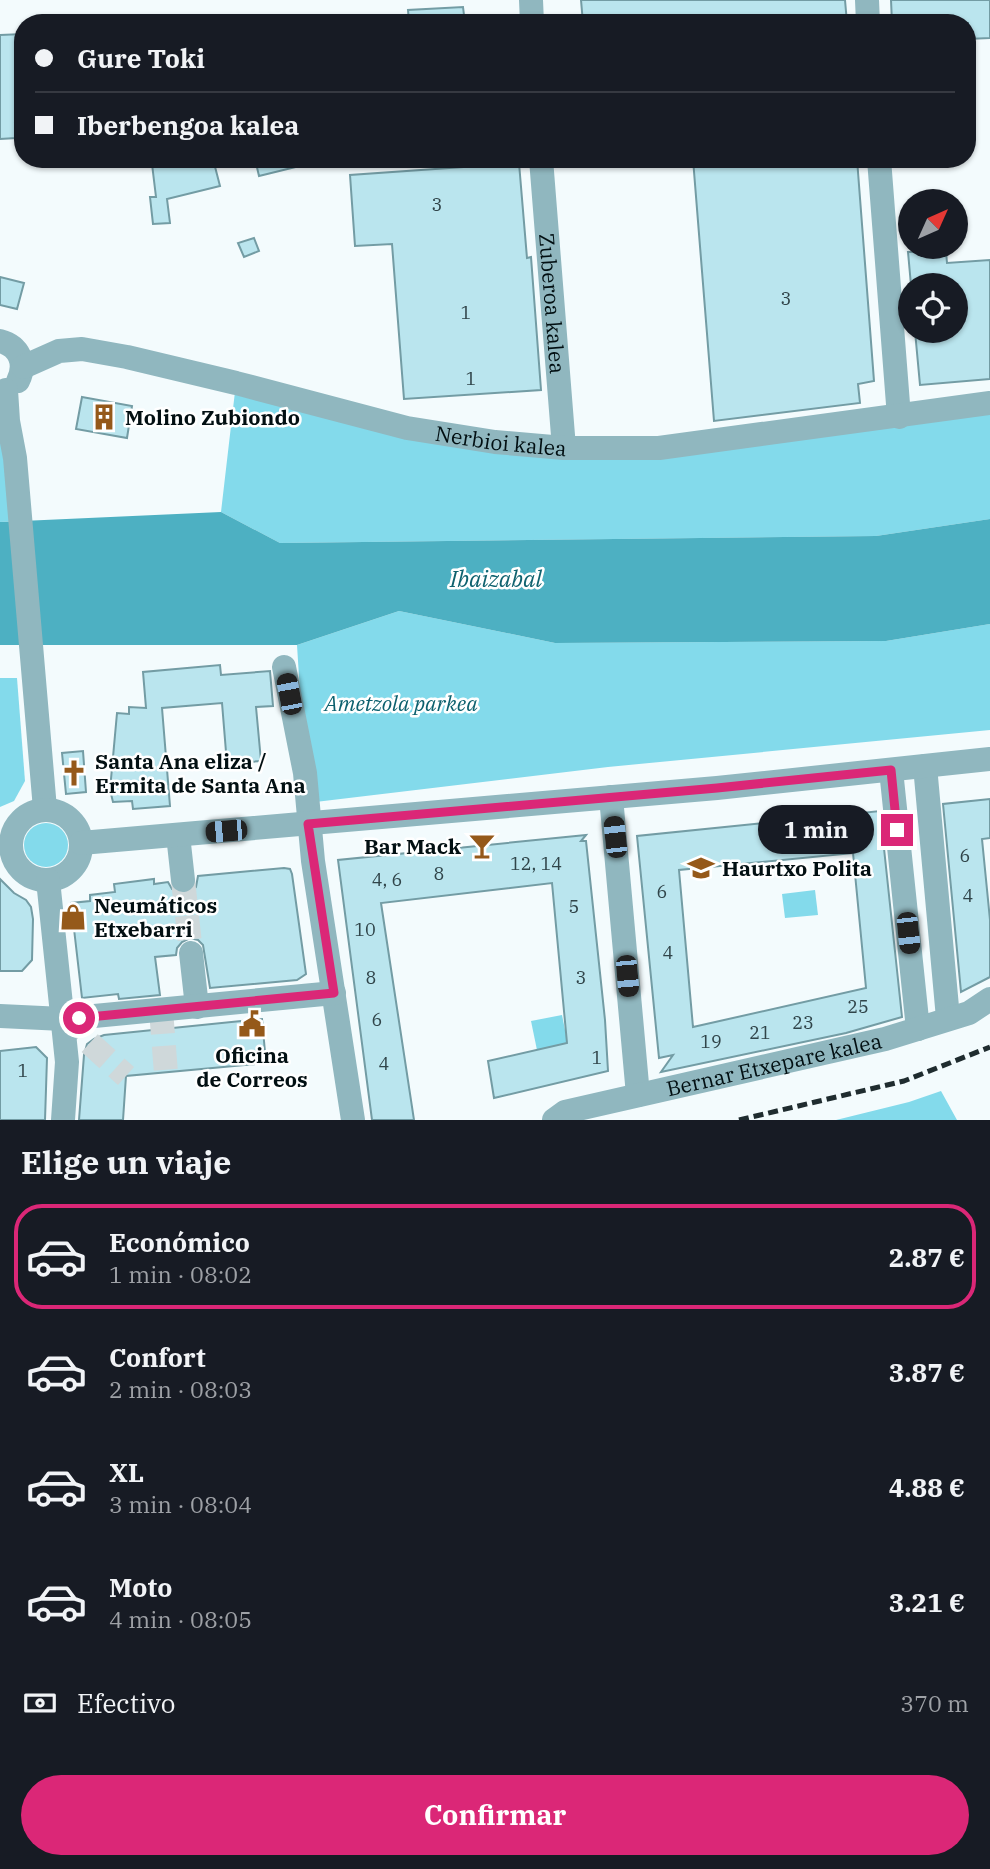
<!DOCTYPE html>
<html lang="es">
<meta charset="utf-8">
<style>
body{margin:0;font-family:"IBM Plex Serif",serif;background:#242831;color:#f1f3f6;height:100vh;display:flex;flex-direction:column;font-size:26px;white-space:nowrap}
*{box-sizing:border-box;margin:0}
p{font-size:23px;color:#9ea1a6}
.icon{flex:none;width:38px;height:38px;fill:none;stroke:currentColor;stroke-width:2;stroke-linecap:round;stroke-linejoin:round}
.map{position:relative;height:1120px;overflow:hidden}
.panel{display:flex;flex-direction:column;background:#171b24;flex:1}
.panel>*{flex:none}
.hud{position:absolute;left:14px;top:14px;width:962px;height:154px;border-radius:28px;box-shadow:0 2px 5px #0004;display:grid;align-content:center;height:154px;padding:0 21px;background:#171b24}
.needle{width:46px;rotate:45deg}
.fabs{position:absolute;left:898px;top:189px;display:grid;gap:14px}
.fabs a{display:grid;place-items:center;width:70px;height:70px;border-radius:50%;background:#171b24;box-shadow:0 2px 5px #0004;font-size:35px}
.end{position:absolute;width:32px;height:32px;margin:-16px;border:9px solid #db2777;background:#fff;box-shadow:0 0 0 4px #fff}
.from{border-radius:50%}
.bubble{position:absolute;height:49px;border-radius:24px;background:#171b24;box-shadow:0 2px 5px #0004;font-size:23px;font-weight:800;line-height:49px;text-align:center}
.car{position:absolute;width:21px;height:42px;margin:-21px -10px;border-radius:9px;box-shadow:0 0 5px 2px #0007;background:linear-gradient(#222 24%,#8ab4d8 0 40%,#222 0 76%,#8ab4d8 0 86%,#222 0)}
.hud b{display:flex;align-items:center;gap:24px;height:66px;font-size:26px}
.hud b+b{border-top:2px solid #363941}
.hud i{width:18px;height:18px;background:#f1f3f6}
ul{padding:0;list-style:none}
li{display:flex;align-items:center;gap:21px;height:105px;margin:0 14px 10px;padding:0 7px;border:4px solid transparent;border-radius:28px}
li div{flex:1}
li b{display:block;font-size:26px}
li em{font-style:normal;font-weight:800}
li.active{border-color:#db2777}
li>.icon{width:63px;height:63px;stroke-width:1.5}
h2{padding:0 21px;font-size:32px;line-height:84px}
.pay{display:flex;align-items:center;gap:18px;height:77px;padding:0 21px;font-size:26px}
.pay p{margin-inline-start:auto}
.cta{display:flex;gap:14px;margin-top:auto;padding:14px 21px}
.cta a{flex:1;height:80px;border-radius:42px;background:#db2777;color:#fff;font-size:28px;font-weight:800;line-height:80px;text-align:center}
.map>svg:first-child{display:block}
.green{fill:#83daeb}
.water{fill:#4db0c2}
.building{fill:#bae5ee;stroke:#739ca4;stroke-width:2;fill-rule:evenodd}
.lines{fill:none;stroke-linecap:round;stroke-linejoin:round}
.minor-tunnel{stroke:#cfd8da;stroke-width:24;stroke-dasharray:24 12;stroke-linecap:butt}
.minor{stroke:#90b7bf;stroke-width:24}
.rail{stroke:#1f2c2f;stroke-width:5;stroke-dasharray:10 5;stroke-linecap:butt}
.route{stroke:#db2777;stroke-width:9}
.labels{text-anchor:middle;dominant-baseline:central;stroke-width:5;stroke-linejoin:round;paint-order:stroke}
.number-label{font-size:18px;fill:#304449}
.street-label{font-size:21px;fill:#020f12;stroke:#fff}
.poi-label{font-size:21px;font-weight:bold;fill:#020f12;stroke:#fff;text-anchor:start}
.park-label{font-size:21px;font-style:italic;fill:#0c606e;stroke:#fff}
.water-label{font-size:23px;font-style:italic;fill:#0f626f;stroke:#fff}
</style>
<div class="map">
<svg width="990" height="1120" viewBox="0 0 990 1120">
<rect width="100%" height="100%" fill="#f3fbfd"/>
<g class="green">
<polygon points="236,383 564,448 990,400 990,519 876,536 280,543 221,512"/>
<polygon points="0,433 17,521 0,522"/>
<polygon points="399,611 555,643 886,641 990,624 990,730 608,767 307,803 297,645"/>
<polygon points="0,678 17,678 25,781 14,801 0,807"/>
<circle cx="46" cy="845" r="22"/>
<polygon points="815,890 818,915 785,918 782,894"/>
<polygon points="562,1015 568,1045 537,1050 531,1021"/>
<polygon points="941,1091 957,1120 836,1120 909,1102"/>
</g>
<polygon class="water" points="221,512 280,543 876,536 990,519 990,624 886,641 555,643 399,611 297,645 0,645 0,522"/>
<g class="building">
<polygon points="581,0 845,0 847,23 583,23"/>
<polygon points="891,0 990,0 990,38 968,39 968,23 892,23"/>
<polygon points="463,7 465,23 409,23 408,10"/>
<polygon points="23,34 23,123 15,123 16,138 0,139 0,35"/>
<polygon points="155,159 213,159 220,186 167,199 170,223 153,224 150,197 156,197 152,164 155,164"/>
<polygon points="255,159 304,159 304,165 259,176"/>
<polygon points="693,159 857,159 874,381 858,384 860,403 714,421"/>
<polygon points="519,163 527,258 531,257 541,390 404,399 392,244 355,246 350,175"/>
<polygon points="254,238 259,251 244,257 238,243"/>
<polygon points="946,251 947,263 990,260 990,379 920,385 915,331 956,331 956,285 911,285 908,252"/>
<polygon points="0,277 24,283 17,309 0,305"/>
<polygon points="82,397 132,406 127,438 76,429"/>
<polygon points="220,665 221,675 270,671 273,706 256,707 261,761 227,764 222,703 162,708 170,806 133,809 132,801 113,802 110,790 117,713 129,714 129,707 146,708 143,672"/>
<polygon points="83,751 86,792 66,794 62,753"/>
<polygon points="990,799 990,838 982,839 990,920 990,977 961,992 943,804"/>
<path d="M880,811l22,206 -56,16 -185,39 12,-17 -14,3 -22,-222zM853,853l13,135 -173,39 -14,-157z"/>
<polygon points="586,835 581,841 586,841 605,1020 608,1071 494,1098 488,1061 567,1043 552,883 381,903 414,1120 372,1120 338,860"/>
<polygon points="284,868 290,869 292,874 306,974 297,980 210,988 203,945 198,940 190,938 182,942 177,948 176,955 155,957 160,995 119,999 118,994 82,998 71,903 90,901 90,895 115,892 114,884 154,879 154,884 168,882 172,889 184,895 191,892 196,887 198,876"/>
<polygon points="0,879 14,893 26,900 31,907 33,919 32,960 22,971 0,971"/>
<polygon points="262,1019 266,1063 126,1076 123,1120 79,1120 84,1055 87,1044 94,1039 104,1035"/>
<polygon points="36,1047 47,1058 45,1120 0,1120 0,1051"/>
</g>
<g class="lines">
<g class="minor-tunnel">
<polyline points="183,880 191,953"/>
<polyline points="161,1010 166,1073"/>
<polyline points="63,1019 126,1076"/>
</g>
<g class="minor">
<polyline points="531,0 532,23"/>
<polyline points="867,0 868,23"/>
<path id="s1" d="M541,159l23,289"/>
<polyline points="879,159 899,417"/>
<path d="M0,341c19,5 27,22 18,40"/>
<path id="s2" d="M23,367l36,-16 23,-2 45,8 109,26 171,45 88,14 69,6h95l331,-45"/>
<polyline points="6,390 8,421 15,458 45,809"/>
<polyline points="284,667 305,773 313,861 353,1120"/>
<polyline points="925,766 948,1018"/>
<polyline points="891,770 918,1029"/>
<polyline points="611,797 638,1095"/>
<circle cx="46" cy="845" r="35"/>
<polyline points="178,835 183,880"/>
<polyline points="81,843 717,788 990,759"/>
<polyline points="48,880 67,1062 63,1120"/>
<polyline points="191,953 197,1007"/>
<polyline points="0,1016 63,1019 334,993"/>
<path id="s3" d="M554,1120l11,-8 320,-73 84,-26 21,-14"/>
</g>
<polyline class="rail" points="739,1120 904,1081 990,1047"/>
</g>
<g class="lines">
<polyline class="route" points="79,1018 334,993 308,824 717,788 891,770 897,830"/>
</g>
<defs>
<g id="building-bare" transform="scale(2.1)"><path d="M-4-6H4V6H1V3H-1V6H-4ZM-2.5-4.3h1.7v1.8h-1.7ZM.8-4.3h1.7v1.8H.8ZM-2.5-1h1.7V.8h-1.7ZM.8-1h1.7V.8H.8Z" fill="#95591a" stroke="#fff" stroke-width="2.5" paint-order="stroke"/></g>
<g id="church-bare" transform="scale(2.1)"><path d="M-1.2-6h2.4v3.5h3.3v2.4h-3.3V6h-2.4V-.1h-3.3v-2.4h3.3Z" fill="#95591a" stroke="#fff" stroke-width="2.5" paint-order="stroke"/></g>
<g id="bar-bare" transform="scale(2.1)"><path d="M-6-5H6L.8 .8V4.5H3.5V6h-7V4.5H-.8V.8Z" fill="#95591a" stroke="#fff" stroke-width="2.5" paint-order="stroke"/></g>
<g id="school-bare" transform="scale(2.1)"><path d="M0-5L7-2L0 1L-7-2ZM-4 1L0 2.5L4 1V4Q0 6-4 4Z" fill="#95591a" stroke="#fff" stroke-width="2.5" paint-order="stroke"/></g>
<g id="shop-bare" transform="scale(2.1)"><path d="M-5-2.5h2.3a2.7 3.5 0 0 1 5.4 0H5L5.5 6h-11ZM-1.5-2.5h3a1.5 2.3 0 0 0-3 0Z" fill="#95591a" stroke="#fff" stroke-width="2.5" paint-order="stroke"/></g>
<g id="civic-bare" transform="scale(2.1)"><path d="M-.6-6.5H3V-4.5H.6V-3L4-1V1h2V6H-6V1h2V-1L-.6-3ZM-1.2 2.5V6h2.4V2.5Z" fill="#95591a" stroke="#fff" stroke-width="2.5" paint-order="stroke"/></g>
</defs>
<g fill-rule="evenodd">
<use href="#building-bare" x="104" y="417"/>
<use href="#church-bare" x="74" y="773"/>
<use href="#bar-bare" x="482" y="846"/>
<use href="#school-bare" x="701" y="868"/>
<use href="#shop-bare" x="73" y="917"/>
<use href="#civic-bare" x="252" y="1024"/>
</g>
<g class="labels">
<g class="number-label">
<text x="437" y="204">3</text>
<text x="786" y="298">3</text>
<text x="466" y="312">1</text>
<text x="471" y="378">1</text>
<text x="965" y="855">6</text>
<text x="536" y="863">12, 14</text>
<text x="439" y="873">8</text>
<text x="387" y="879">4, 6</text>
<text x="662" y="891">6</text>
<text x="968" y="895">4</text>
<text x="574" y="906">5</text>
<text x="365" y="929">10</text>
<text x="668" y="952">4</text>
<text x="371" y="977">8</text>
<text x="581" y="977">3</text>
<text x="858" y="1006">25</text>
<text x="377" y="1019">6</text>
<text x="803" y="1022">23</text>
<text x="760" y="1032">21</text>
<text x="711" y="1041">19</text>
<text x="597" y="1057">1</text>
<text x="384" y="1063">4</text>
<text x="23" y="1070">1</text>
</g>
<g class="street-label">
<text stroke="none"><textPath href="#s1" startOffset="145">Zuberoa kalea</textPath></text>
<text stroke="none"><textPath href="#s2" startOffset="492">Nerbioi kalea</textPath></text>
<text stroke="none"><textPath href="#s3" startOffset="228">Bernar Etxepare kalea</textPath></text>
</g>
<g class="poi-label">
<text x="125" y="417">Molino Zubiondo</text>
<text x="95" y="761">Santa Ana eliza /<tspan x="95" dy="24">Ermita de Santa Ana</tspan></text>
<text x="461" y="846" text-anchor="end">Bar Mack</text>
<text x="722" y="868">Haurtxo Polita</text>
<text x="94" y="905">Neumáticos<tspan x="94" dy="24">Etxebarri</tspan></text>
<text x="252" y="1055" text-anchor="middle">Oficina<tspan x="252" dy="24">de Correos</tspan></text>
</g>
<g class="park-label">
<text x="401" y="703">Ametzola parkea</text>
</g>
<g class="water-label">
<text x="496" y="578">Ibaizabal</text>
</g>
</g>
</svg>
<div class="fabs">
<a><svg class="needle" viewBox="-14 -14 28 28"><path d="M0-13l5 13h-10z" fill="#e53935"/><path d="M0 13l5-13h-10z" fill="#9ea1a6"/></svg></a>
<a><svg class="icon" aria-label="locate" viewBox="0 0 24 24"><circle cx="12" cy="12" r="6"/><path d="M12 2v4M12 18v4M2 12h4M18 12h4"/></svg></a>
</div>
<i class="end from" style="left:79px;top:1018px"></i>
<i class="end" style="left:897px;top:830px"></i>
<div class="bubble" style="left:758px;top:805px;width:116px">1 min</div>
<i class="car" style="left:289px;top:694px;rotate:349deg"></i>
<i class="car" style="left:226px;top:831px;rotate:265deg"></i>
<i class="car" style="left:615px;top:837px;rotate:354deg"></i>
<i class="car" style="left:908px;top:933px;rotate:174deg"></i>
<i class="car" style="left:627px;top:976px;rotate:175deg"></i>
<div class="hud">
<b><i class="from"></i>Gure Toki</b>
<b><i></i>Iberbengoa kalea</b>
</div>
</div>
<section class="panel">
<h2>Elige un viaje</h2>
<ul>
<li class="active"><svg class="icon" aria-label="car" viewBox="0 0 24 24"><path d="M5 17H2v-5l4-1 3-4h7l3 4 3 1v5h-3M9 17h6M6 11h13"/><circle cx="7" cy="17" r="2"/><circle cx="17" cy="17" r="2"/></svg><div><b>Económico</b><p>1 min · 08:02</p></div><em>2.87 €</em></li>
<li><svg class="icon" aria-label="car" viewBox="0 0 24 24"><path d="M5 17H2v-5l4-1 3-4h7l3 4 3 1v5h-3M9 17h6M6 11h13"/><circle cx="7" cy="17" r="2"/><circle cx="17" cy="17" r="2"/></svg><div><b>Confort</b><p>2 min · 08:03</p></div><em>3.87 €</em></li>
<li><svg class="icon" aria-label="car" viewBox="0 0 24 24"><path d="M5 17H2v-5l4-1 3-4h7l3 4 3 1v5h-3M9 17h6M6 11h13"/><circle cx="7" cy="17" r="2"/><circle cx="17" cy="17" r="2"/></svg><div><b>XL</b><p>3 min · 08:04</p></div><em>4.88 €</em></li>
<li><svg class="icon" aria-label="car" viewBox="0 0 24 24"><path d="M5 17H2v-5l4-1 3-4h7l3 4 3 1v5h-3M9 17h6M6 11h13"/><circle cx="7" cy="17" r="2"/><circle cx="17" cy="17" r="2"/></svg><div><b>Moto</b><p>4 min · 08:05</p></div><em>3.21 €</em></li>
</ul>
<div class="pay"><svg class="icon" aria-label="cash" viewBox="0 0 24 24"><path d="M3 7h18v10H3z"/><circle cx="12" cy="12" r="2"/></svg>Efectivo<p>370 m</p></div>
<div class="cta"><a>Confirmar</a></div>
</section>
